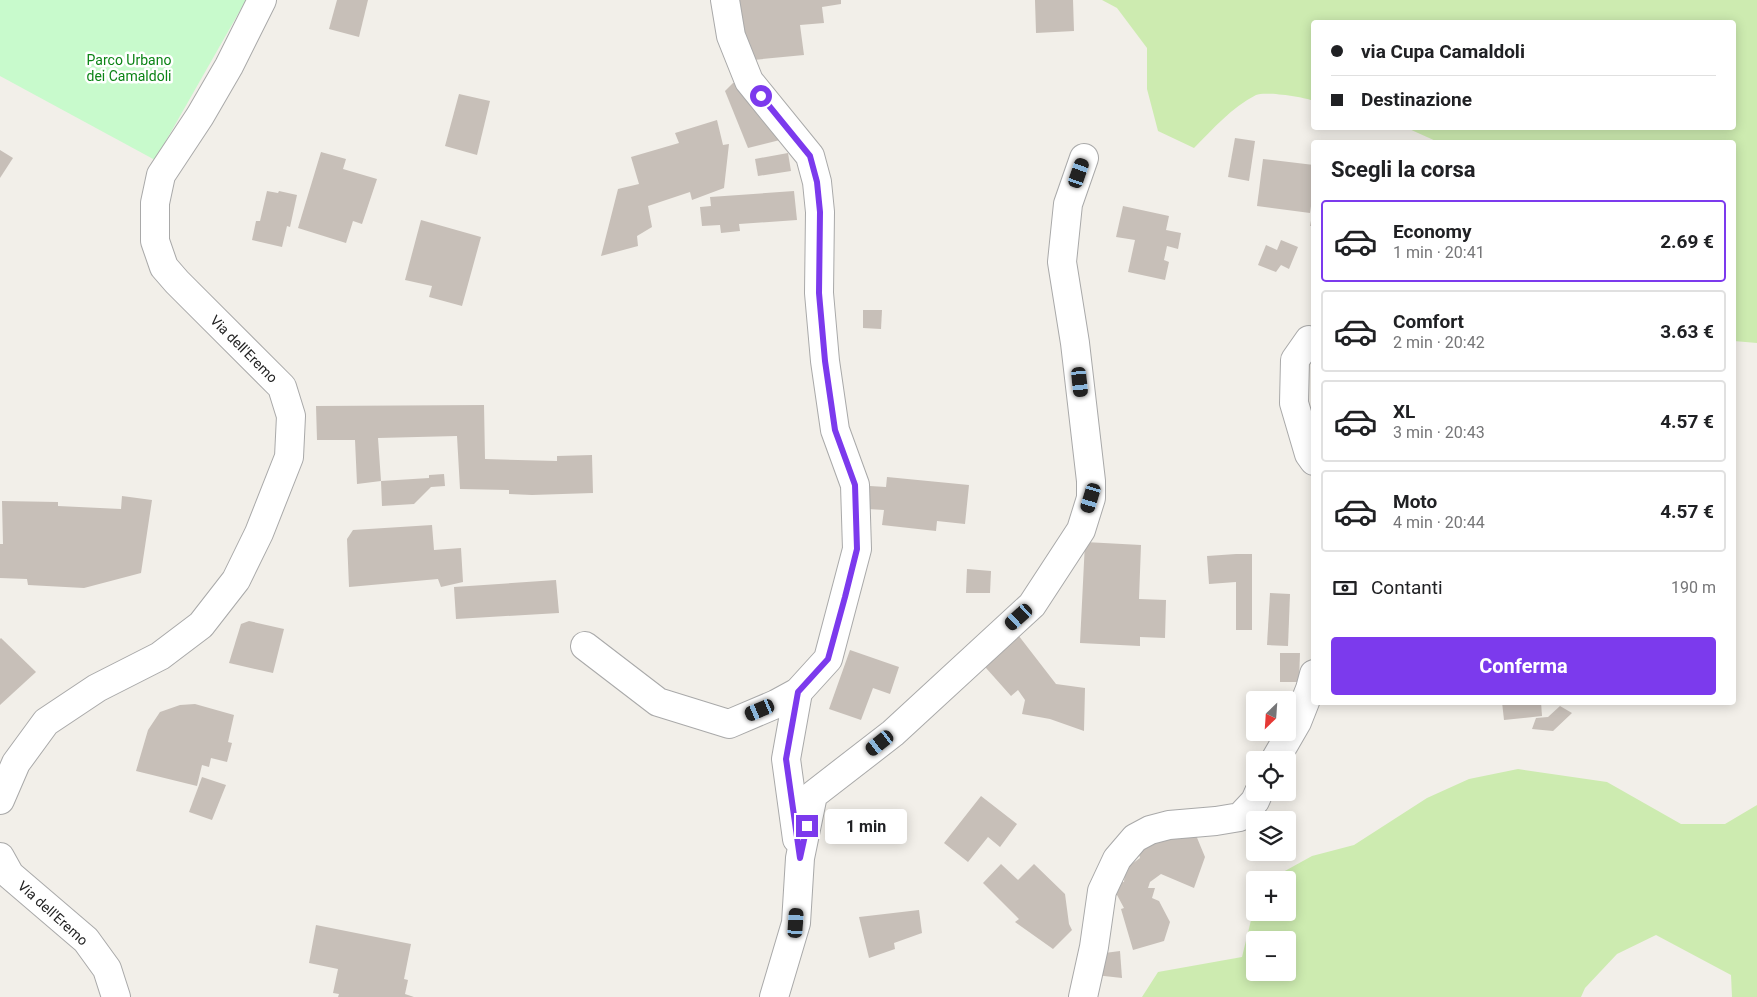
<!DOCTYPE html>
<html lang="it">
<meta charset="utf-8">
<style>
body{margin:0;font-family:Roboto,sans-serif;background:#f6f6f6;color:#202124;height:100vh;display:flex;flex-direction:column;font-size:19px;white-space:nowrap}
*{box-sizing:border-box;margin:0}
p{font-size:16px;color:#757577}
.icon{flex:none;width:28px;height:28px;fill:none;stroke:currentColor;stroke-width:2;stroke-linecap:round;stroke-linejoin:round}
.map{position:relative;flex:1;overflow:hidden}
.drawer{position:absolute;left:1311px;top:140px;width:425px;height:565px;display:flex;flex-direction:column;background:#fff;border-radius:5px;box-shadow:0 2px 12px #0003}
.drawer>*{flex:none}
.top-card{position:absolute;left:1311px;top:20px;width:425px;height:110px;border-radius:5px;box-shadow:0 2px 12px #0003;display:grid;align-content:center;height:110px;padding:0 20px;background:#fff}
.needle{width:32px;rotate:205deg}
.fabs{position:absolute;left:1246px;top:691px;display:grid;gap:10px}
.fabs a{display:grid;place-items:center;width:50px;height:50px;border-radius:5px;background:#fff;box-shadow:0 2px 12px #0003;font-size:25px}
.end{position:absolute;width:22px;height:22px;margin:-11px;border:6px solid #7c3aed;background:#fff;box-shadow:0 0 0 2px #fff}
.from{border-radius:50%}
.bubble{position:absolute;height:35px;border-radius:5px;background:#fff;box-shadow:0 2px 12px #0003;font-size:16px;font-weight:700;line-height:35px;text-align:center}
.car{position:absolute;width:15px;height:30px;margin:-15px -8px;border-radius:6px;box-shadow:0 0 4px 1px #0007;background:linear-gradient(#222 24%,#8ab4d8 0 40%,#222 0 76%,#8ab4d8 0 86%,#222 0)}
.top-card b{display:flex;align-items:center;gap:18px;height:48px;font-size:19px}
.top-card b+b{border-top:1px solid #e0e0e0}
.top-card i{width:12px;height:12px;background:#202124}
ul{padding:0;list-style:none}
li{display:flex;align-items:center;gap:15px;height:82px;margin:0 10px 8px;padding:0 10px;border:2px solid #e0e0e0;border-radius:5px}
li div{flex:1}
li b{display:block;font-size:19px}
li em{font-style:normal;font-weight:700}
li.current{border-color:#7c3aed}
li>.icon{width:45px;height:45px;stroke-width:1.5}
h2{padding:0 20px;font-size:22px;line-height:60px}
.pay{display:flex;align-items:center;gap:12px;height:55px;padding:0 20px;font-size:19px}
.pay p{margin-inline-start:auto}
.button{display:flex;gap:10px;margin-top:auto;padding:10px 20px}
.button a{flex:1;height:58px;border-radius:5px;background:#7c3aed;color:#fff;font-size:20px;font-weight:700;line-height:58px;text-align:center}
.map>svg:first-child{display:block}
.grass{fill:#cdebb0;fill-rule:evenodd}
.park{fill:#c8facc}
.building{fill:#c7bfb8}
.lines{fill:none;stroke-linecap:round;stroke-linejoin:round}
.minor-casing{stroke:#a9a9a9;stroke-width:30}
.minor{stroke:#fff;stroke-width:28}
.route{stroke:#7c3aed;stroke-width:6}
.labels{text-anchor:middle;dominant-baseline:central;stroke-width:5;stroke-linejoin:round;paint-order:stroke}
.park-label{font-size:14px;fill:#0c8416;stroke:#fff}
.street-label{font-size:14px;fill:#222;stroke:#fff}
</style>
<div class="map">
<svg width="1757" height="997" viewBox="0 0 1757 997">
<rect width="100%" height="100%" fill="#f2efe9"/>
<g class="grass">
<path d="M1102,0h655v343l-23,-2v-199h-296l-31,-14h327v-106h-420v79c-10,-4 -49,-10 -58,-6 -24,12 -43,34 -62,53l-36,-17 -11,-42v-41l-30,-40z"/>
<path d="M1518,769l89,13 74,42h44l32,-19v192h-25l-1,-22 -75,-40 -39,19 -32,34 -4,9h-439l16,-25 84,-15 10,-41 3,-6v2h33v-32h-15l1,-3 38,-21 42,-11 73,-47 42,-19zM1255,940h33v32h-33z"/>
</g>
<polygon class="park" points="0,0 246,0 155,160 0,76"/>
<g class="building">
<polygon points="337,0 368,0 359,37 329,29"/>
<polygon points="731,0 841,0 841,4 822,7 824,23 800,25 804,55 753,60"/>
<polygon points="1035,0 1073,0 1074,31 1036,33"/>
<polygon points="733,83 738,83 780,140 748,148 725,91"/>
<polygon points="459,94 490,101 477,155 445,146"/>
<polygon points="717,120 723,145 729,144 724,188 692,200 690,192 648,206 652,227 637,236 638,246 601,256 618,189 639,184 631,157 679,143 675,133"/>
<polygon points="1235,138 1255,141 1249,181 1228,177"/>
<polygon points="0,150 13,158 0,178"/>
<polygon points="321,152 346,159 343,169 377,179 362,224 353,221 346,243 298,228"/>
<polygon points="788,153 791,171 758,176 755,159"/>
<polygon points="1263,159 1314,165 1314,186 1310,213 1257,206"/>
<polygon points="267,191 278,193 279,191 297,195 290,227 287,226 282,247 252,240 256,221 260,221"/>
<polygon points="794,191 797,220 739,224 740,231 721,233 720,225 702,226 700,207 711,206 710,197"/>
<polygon points="1123,206 1169,216 1166,230 1181,233 1178,249 1167,246 1164,260 1169,262 1165,280 1128,272 1135,240 1116,237"/>
<polygon points="1313,210 1314,210 1314,226 1310,226"/>
<polygon points="421,220 481,237 462,306 429,297 432,286 405,280"/>
<polygon points="1281,240 1298,247 1289,269 1281,265 1276,272 1258,265 1266,245 1277,250"/>
<polygon points="863,310 882,310 881,329 863,328"/>
<polygon points="484,405 485,459 557,461 557,456 592,455 593,493 532,495 509,494 509,490 460,489 457,436 378,438 381,481 357,484 355,440 317,440 316,406"/>
<polygon points="444,474 445,486 431,487 414,504 382,506 381,481 429,478 429,475"/>
<polygon points="887,477 969,485 965,524 937,521 936,531 882,525 884,510 868,509 870,486 886,487"/>
<polygon points="122,496 152,500 141,573 84,588 28,585 27,579 0,578 0,544 3,544 2,501 58,502 58,506 121,509"/>
<polygon points="432,525 434,550 461,548 463,582 441,587 438,579 349,587 347,539 353,530"/>
<polygon points="1085,542 1141,545 1139,599 1166,600 1165,638 1140,637 1140,646 1080,643"/>
<polygon points="1236,554 1252,554 1252,630 1236,630 1236,582 1209,584 1207,556"/>
<polygon points="967,569 991,571 990,593 966,593"/>
<polygon points="556,580 559,613 456,619 454,587"/>
<polygon points="1270,593 1290,594 1288,646 1267,645"/>
<polygon points="249,621 284,629 273,673 229,663 241,624"/>
<polygon points="1015,631 1056,684 1085,688 1084,731 1050,719 1022,714 1025,700 1018,690 1011,696 978,659"/>
<polygon points="1,638 36,672 0,705 0,639"/>
<polygon points="850,650 899,667 890,694 873,688 861,720 829,709"/>
<polygon points="1280,653 1300,653 1299,682 1280,682"/>
<polygon points="1502,702 1541,702 1542,716 1504,720"/>
<polygon points="195,704 234,715 228,742 232,743 227,762 211,758 209,767 202,765 197,786 136,771 148,730 160,712 180,705"/>
<polygon points="1560,706 1572,713 1553,731 1532,729 1536,718 1548,717"/>
<polygon points="202,777 226,785 212,820 189,812"/>
<polygon points="981,796 1017,824 1000,847 988,837 968,862 944,843"/>
<polygon points="1193,828 1205,857 1194,888 1161,874 1150,882 1148,888 1155,888 1152,898 1159,901 1170,922 1164,941 1133,950 1121,909 1124,908 1117,895 1109,898 1109,883 1124,882 1125,869 1140,858 1138,850 1157,840"/>
<polygon points="1001,864 1018,880 1034,864 1065,894 1069,924 1072,930 1053,949 1015,922 1019,919 983,883"/>
<polygon points="919,910 922,933 894,943 895,949 869,958 859,917"/>
<polygon points="316,925 411,944 404,979 408,980 405,994 414,997 338,997 339,994 333,993 338,969 309,963"/>
<polygon points="1120,951 1122,978 1095,975 1097,954"/>
</g>
<g class="lines">
<g class="minor-casing">
<g id="minor">
<polyline points="1309,340 1295,360 1294,403 1309,454 1314,461"/>
<polyline points="585,646 658,702 729,724 776,704 798,692 828,659 857,549 855,485 835,430 825,361 819,293 820,212 817,182 810,156 749,81 731,36 725,0"/>
<polyline points="1275,760 1297,722 1310,689 1314,674"/>
<polyline points="0,800 16,763 46,722 97,688 160,656 201,625 236,580 259,533 289,457 291,416 282,387 177,282 164,267 155,241 155,203 161,175 200,116 229,66 262,0"/>
<polyline points="797,839 786,759 798,692"/>
<polyline points="0,857 10,875 86,940 107,969 116,997"/>
<polyline points="774,997 796,923 800,858 813,795 893,733 1032,605 1081,530 1091,498 1091,481 1075,343 1062,262 1068,204 1084,158"/>
<polyline points="1083,997 1094,947 1102,891 1117,859 1135,838 1150,830 1169,825 1216,821 1240,817 1255,801 1259,792"/>
</g>
</g>
<use href="#minor" class="minor"/>
</g>
<g class="lines">
<polyline class="route" points="761,96 810,156 817,182 820,212 819,293 825,361 835,430 855,485 857,549 845,597 828,659 798,692 786,759 800,858 807,826"/>
</g>
<g class="labels">
<g class="park-label">
<text x="129" y="60">Parco Urbano<tspan x="129" dy="16">dei Camaldoli</tspan></text>
</g>
<g class="street-label">
<text transform="translate(244 349) rotate(45)">Via dell'Eremo</text>
<text transform="translate(53 913) rotate(42)">Via dell'Eremo</text>
</g>
</g>
</svg>
<div class="fabs">
<a><svg class="needle" viewBox="-14 -14 28 28"><path d="M0-13l5 13h-10z" fill="#e53935"/><path d="M0 13l5-13h-10z" fill="#757577"/></svg></a>
<a><svg class="icon" aria-label="locate" viewBox="0 0 24 24"><circle cx="12" cy="12" r="6"/><path d="M12 2v4M12 18v4M2 12h4M18 12h4"/></svg></a>
<a><svg class="icon" aria-label="layers" viewBox="0 0 24 24"><path d="M12 4l9 5-9 5-9-5zM3 14l9 5 9-5"/></svg></a>
<a>+</a>
<a>−</a>
</div>
<i class="end from" style="left:761px;top:96px"></i>
<i class="end" style="left:807px;top:826px"></i>
<div class="bubble" style="left:825px;top:809px;width:82px">1 min</div>
<i class="car" style="left:1079px;top:173px;rotate:19deg"></i>
<i class="car" style="left:1080px;top:382px;rotate:174deg"></i>
<i class="car" style="left:1091px;top:498px;rotate:197deg"></i>
<i class="car" style="left:1019px;top:617px;rotate:228deg"></i>
<i class="car" style="left:760px;top:710px;rotate:247deg"></i>
<i class="car" style="left:880px;top:743px;rotate:232deg"></i>
<i class="car" style="left:796px;top:923px;rotate:4deg"></i>
<div class="top-card">
<b><i class="from"></i>via Cupa Camaldoli</b>
<b><i></i>Destinazione</b>
</div>
<section class="drawer">
<h2>Scegli la corsa</h2>
<ul>
<li class="current"><svg class="icon" aria-label="car" viewBox="0 0 24 24"><path d="M5 17H2v-5l4-1 3-4h7l3 4 3 1v5h-3M9 17h6M6 11h13"/><circle cx="7" cy="17" r="2"/><circle cx="17" cy="17" r="2"/></svg><div><b>Economy</b><p>1 min · 20:41</p></div><em>2.69 €</em></li>
<li><svg class="icon" aria-label="car" viewBox="0 0 24 24"><path d="M5 17H2v-5l4-1 3-4h7l3 4 3 1v5h-3M9 17h6M6 11h13"/><circle cx="7" cy="17" r="2"/><circle cx="17" cy="17" r="2"/></svg><div><b>Comfort</b><p>2 min · 20:42</p></div><em>3.63 €</em></li>
<li><svg class="icon" aria-label="car" viewBox="0 0 24 24"><path d="M5 17H2v-5l4-1 3-4h7l3 4 3 1v5h-3M9 17h6M6 11h13"/><circle cx="7" cy="17" r="2"/><circle cx="17" cy="17" r="2"/></svg><div><b>XL</b><p>3 min · 20:43</p></div><em>4.57 €</em></li>
<li><svg class="icon" aria-label="car" viewBox="0 0 24 24"><path d="M5 17H2v-5l4-1 3-4h7l3 4 3 1v5h-3M9 17h6M6 11h13"/><circle cx="7" cy="17" r="2"/><circle cx="17" cy="17" r="2"/></svg><div><b>Moto</b><p>4 min · 20:44</p></div><em>4.57 €</em></li>
</ul>
<div class="pay"><svg class="icon" aria-label="cash" viewBox="0 0 24 24"><path d="M3 7h18v10H3z"/><circle cx="12" cy="12" r="2"/></svg>Contanti<p>190 m</p></div>
<div class="button"><a>Conferma</a></div>
</section>
</div>
